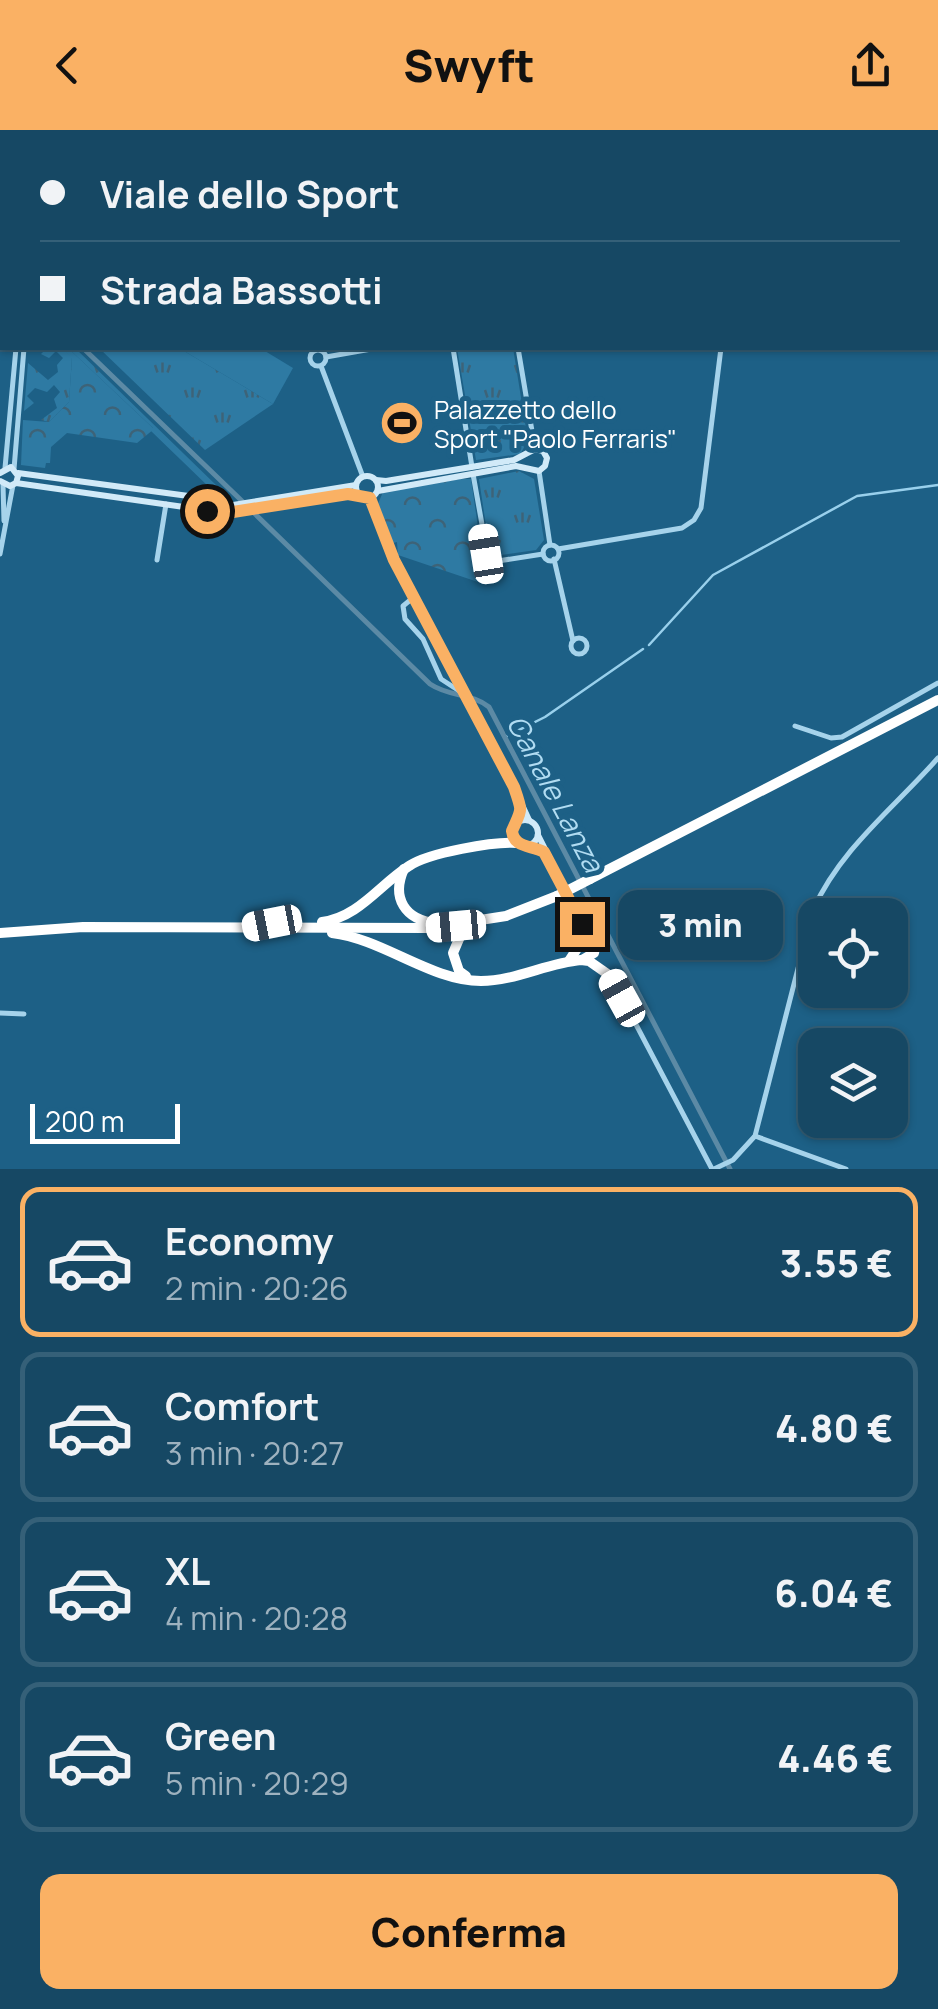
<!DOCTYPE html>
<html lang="it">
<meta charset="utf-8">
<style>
body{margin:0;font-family:Manrope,sans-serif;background:#23526d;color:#f1f3f6;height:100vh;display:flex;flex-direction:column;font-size:38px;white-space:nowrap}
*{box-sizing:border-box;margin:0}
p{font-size:32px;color:#9eb2bf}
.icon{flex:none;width:55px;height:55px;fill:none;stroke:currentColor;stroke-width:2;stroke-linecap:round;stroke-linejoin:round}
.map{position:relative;height:1039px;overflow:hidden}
.side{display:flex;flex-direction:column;background:#164864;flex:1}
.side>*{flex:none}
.top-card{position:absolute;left:0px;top:0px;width:940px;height:220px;box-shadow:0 2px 8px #0004,0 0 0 2px #356078;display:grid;align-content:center;height:220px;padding:0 40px;background:#164864}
.tools{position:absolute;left:798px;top:768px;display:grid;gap:20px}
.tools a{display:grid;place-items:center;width:110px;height:110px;border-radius:20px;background:#164864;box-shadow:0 2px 8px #0004,0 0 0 2px #356078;font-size:50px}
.scale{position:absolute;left:30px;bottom:25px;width:150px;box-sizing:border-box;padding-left:10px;border:5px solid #fff;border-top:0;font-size:28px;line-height:35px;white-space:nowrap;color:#fff;-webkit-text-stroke:8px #1d6086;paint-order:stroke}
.end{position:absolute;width:45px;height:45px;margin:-22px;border:12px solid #fab164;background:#111;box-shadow:0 0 0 5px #111}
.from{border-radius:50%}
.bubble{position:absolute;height:70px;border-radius:20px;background:#164864;box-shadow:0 2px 8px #0004,0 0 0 2px #356078;font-size:32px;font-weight:800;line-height:70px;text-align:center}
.car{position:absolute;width:30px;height:60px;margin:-30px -15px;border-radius:12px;box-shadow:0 0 8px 2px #0007;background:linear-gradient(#fff 24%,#345 0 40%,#fff 0 76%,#345 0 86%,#fff 0)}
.top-card b{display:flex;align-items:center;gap:35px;height:95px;font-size:38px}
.top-card b+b{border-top:2px solid #356078}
.top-card i{width:25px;height:25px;background:#f1f3f6}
ul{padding:18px 0 0;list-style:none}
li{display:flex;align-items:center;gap:30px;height:150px;margin:0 20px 15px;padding:0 20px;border:5px solid #356078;border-radius:20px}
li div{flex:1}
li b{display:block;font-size:38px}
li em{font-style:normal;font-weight:800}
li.on{border-color:#fab164}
li>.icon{width:90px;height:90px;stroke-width:1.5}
.action{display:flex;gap:20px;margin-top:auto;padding:20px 40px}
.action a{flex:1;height:115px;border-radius:20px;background:#fab164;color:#111;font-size:40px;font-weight:800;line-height:115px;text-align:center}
header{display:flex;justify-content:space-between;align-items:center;height:130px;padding:0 40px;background:#fab164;color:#111;font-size:45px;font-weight:800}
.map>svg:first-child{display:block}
.grass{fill:url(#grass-tufts)}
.park{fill:url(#park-crowns)}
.pitch{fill:#2e7aa3}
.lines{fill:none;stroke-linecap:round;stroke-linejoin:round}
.stream{stroke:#99d0ec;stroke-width:2.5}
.canal{stroke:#5c8aa5;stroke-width:5}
.street{stroke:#a6d3eb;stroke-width:5}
.secondary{stroke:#d1eaf8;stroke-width:6}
.highway{stroke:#fff;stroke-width:10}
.rail{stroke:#fff;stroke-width:2.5;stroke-dasharray:18 8;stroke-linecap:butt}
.highway-bridge{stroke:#fff;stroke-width:10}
.route{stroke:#fab164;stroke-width:12}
.labels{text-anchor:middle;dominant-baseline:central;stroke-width:10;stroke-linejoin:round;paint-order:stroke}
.poi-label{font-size:25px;fill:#fff;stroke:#1d6086;text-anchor:start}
.water-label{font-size:28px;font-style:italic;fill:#b1dcf2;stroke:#1d6086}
</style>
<header><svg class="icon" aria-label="back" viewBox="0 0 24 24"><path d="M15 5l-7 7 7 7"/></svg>Swyft<svg class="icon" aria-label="share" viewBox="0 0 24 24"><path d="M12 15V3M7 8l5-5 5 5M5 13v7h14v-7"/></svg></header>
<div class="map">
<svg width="938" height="1039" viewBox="0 0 938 1039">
<defs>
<pattern id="grass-tufts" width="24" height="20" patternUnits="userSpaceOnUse" patternTransform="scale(2.5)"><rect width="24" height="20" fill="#2e7aa3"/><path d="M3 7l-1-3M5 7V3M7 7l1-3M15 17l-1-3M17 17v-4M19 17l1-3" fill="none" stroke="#3d6378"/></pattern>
<pattern id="park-crowns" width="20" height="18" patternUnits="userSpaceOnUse" patternTransform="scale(2.5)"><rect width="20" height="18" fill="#2e7aa3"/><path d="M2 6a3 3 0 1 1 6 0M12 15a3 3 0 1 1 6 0" fill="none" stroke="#3d6378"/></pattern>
</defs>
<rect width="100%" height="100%" fill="#1d6086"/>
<g class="grass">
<polygon points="47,218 61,218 72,227 69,272 49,292 41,290 57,278 54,269 60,262 54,255 47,262 35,258 27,266 34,273 24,281 28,233 48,250 58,242 57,235 63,228 56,221 49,228 41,224"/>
<polygon points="68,218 75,218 219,358 210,358 151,301 153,298"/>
<polygon points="99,218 179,218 273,274 205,320"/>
<polygon points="457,218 513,218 528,311 520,324 476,330"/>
<polygon points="519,341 534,349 544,410 536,420 494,426 490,422 479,349"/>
</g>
<g class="park">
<polygon points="61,218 68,218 154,299 137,313 67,303 51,317 50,333 46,333 45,338 21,335 23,290 49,292 69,272 72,228"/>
<polygon points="461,349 471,349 483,432 478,452 398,425 397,412 393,413 377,376 383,362"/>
</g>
<polygon class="pitch" points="179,218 260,218 293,238 273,274"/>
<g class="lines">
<g class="stream">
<polyline points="649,515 713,445 857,366 938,355"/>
<polyline points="505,607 545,587 643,519"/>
</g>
<g class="canal">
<polyline points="688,0 692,2"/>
<polyline points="480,2 487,0"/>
<polyline points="0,71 2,72"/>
<polyline points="0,137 2,139"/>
<polyline points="938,178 938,179"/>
<polyline points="83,218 243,372"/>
<path d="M251,380l179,174c19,13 42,9 59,23l241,462"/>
</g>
<g class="street">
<polyline points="232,0 233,2"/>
<polyline points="0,101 2,100"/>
<polyline points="0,117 2,118"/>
<polyline points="453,218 472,337"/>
<polyline points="518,218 535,319"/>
<circle cx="318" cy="228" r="8"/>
<polyline points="326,227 377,218"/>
<polyline points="321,236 363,347"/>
<polyline points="5,338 16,218"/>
<polyline points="14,339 24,218"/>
<polyline points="539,341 550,415"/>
<polyline points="473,344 488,428 498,431 543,424"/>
<polyline points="3,355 4,391"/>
<circle cx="551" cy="423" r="8"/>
<polyline points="558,419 682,398 694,390 701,378 721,218"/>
<polyline points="0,424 13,355"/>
<polyline points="554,429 573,511"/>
<polyline points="157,430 166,374"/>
<polyline points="414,467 403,476 405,489 423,509 441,549 464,564"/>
<circle cx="579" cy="516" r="8"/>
<polyline points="795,596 831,608 842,607 938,553"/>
<polyline points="611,847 712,1039"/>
<polyline points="0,883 24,884"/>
<polyline points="755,1006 846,1039"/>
<path d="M714,1039l19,-9 22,-24 58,-226c28,-62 81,-102 125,-152"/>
</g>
<g class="secondary">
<polyline points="891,2 891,0"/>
<polyline points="0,343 11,337 18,346 16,353 10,356 0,351"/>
<polyline points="18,343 196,367 227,376 356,355"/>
<circle cx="367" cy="357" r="11"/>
<polyline points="376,350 386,351 514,330 535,319 543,321 547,328 545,336 539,341 516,336 378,361"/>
<polyline points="16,353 226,383 358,363"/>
<polyline points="370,368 395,430 504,636 529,690"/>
<circle cx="525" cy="703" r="13"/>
<polyline points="538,705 595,818"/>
</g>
<g class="highway">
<path d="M404,739c-13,29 1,51 32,54"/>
<polyline points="590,749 938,570"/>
<path d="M322,792c37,-5 57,-37 87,-56 19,-13 85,-25 109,-23"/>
<polyline points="0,803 83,797 429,798 506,786 557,766"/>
<path d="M332,803c51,6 99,48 149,48 34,0 66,-18 100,-21l8,1 20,14"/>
<polyline points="582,830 594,823 595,818"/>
<polyline points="569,831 582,811 582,794"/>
<polyline points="466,846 459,841 453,823 462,802 472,798"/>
</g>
<g class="rail">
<polyline points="653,0 656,2"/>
<polyline points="938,208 938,209"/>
</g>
<polyline class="highway-bridge" points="557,766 590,749"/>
</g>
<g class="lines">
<path class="route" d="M207,381l26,1 115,-18 22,4 24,62 120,227c9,26 8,21 -2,44 2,17 19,14 32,21l38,72"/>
</g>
<defs>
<g id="stadium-disc" transform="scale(2.25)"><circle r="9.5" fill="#fab164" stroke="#1d6086"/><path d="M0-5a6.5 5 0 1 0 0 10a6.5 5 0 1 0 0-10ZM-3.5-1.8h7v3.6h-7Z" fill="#111"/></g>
</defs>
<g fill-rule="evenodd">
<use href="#stadium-disc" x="402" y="293"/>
</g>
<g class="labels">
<g class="poi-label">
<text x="434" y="279">Palazzetto dello<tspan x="434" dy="29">Sport "Paolo Ferraris"</tspan></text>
</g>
<g class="water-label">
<text transform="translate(556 663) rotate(62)">Canale Lanza</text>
</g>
</g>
</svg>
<div class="tools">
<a><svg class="icon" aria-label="locate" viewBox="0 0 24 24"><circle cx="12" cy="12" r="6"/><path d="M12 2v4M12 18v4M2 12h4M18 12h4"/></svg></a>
<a><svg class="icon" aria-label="layers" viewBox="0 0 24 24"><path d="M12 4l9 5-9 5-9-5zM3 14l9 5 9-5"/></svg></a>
</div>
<div class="scale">200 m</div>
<i class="end from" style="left:207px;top:381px"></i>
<i class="end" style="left:582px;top:794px"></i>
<div class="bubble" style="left:618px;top:760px;width:165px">3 min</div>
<i class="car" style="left:486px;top:424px;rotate:351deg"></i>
<i class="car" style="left:272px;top:793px;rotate:259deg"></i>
<i class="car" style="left:456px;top:796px;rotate:265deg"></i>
<i class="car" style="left:622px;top:868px;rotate:331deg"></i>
<div class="top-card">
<b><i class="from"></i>Viale dello Sport</b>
<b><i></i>Strada Bassotti</b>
</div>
</div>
<section class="side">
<ul>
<li class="on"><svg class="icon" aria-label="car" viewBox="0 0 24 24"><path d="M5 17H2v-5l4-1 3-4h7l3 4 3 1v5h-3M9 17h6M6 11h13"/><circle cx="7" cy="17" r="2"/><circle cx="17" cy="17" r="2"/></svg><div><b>Economy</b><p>2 min · 20:26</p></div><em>3.55 €</em></li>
<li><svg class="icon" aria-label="car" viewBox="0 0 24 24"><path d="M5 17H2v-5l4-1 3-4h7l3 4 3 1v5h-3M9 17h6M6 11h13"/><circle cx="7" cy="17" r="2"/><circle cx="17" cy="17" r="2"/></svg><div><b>Comfort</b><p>3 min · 20:27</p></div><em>4.80 €</em></li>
<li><svg class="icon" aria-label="car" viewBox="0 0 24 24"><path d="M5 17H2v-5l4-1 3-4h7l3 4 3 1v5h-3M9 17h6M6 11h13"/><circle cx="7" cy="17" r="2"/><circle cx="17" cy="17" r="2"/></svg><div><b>XL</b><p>4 min · 20:28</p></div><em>6.04 €</em></li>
<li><svg class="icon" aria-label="car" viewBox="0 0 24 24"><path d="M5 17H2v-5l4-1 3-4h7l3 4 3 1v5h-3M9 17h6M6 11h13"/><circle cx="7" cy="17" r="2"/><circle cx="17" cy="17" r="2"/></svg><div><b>Green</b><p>5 min · 20:29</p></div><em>4.46 €</em></li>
</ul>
<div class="action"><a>Conferma</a></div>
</section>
